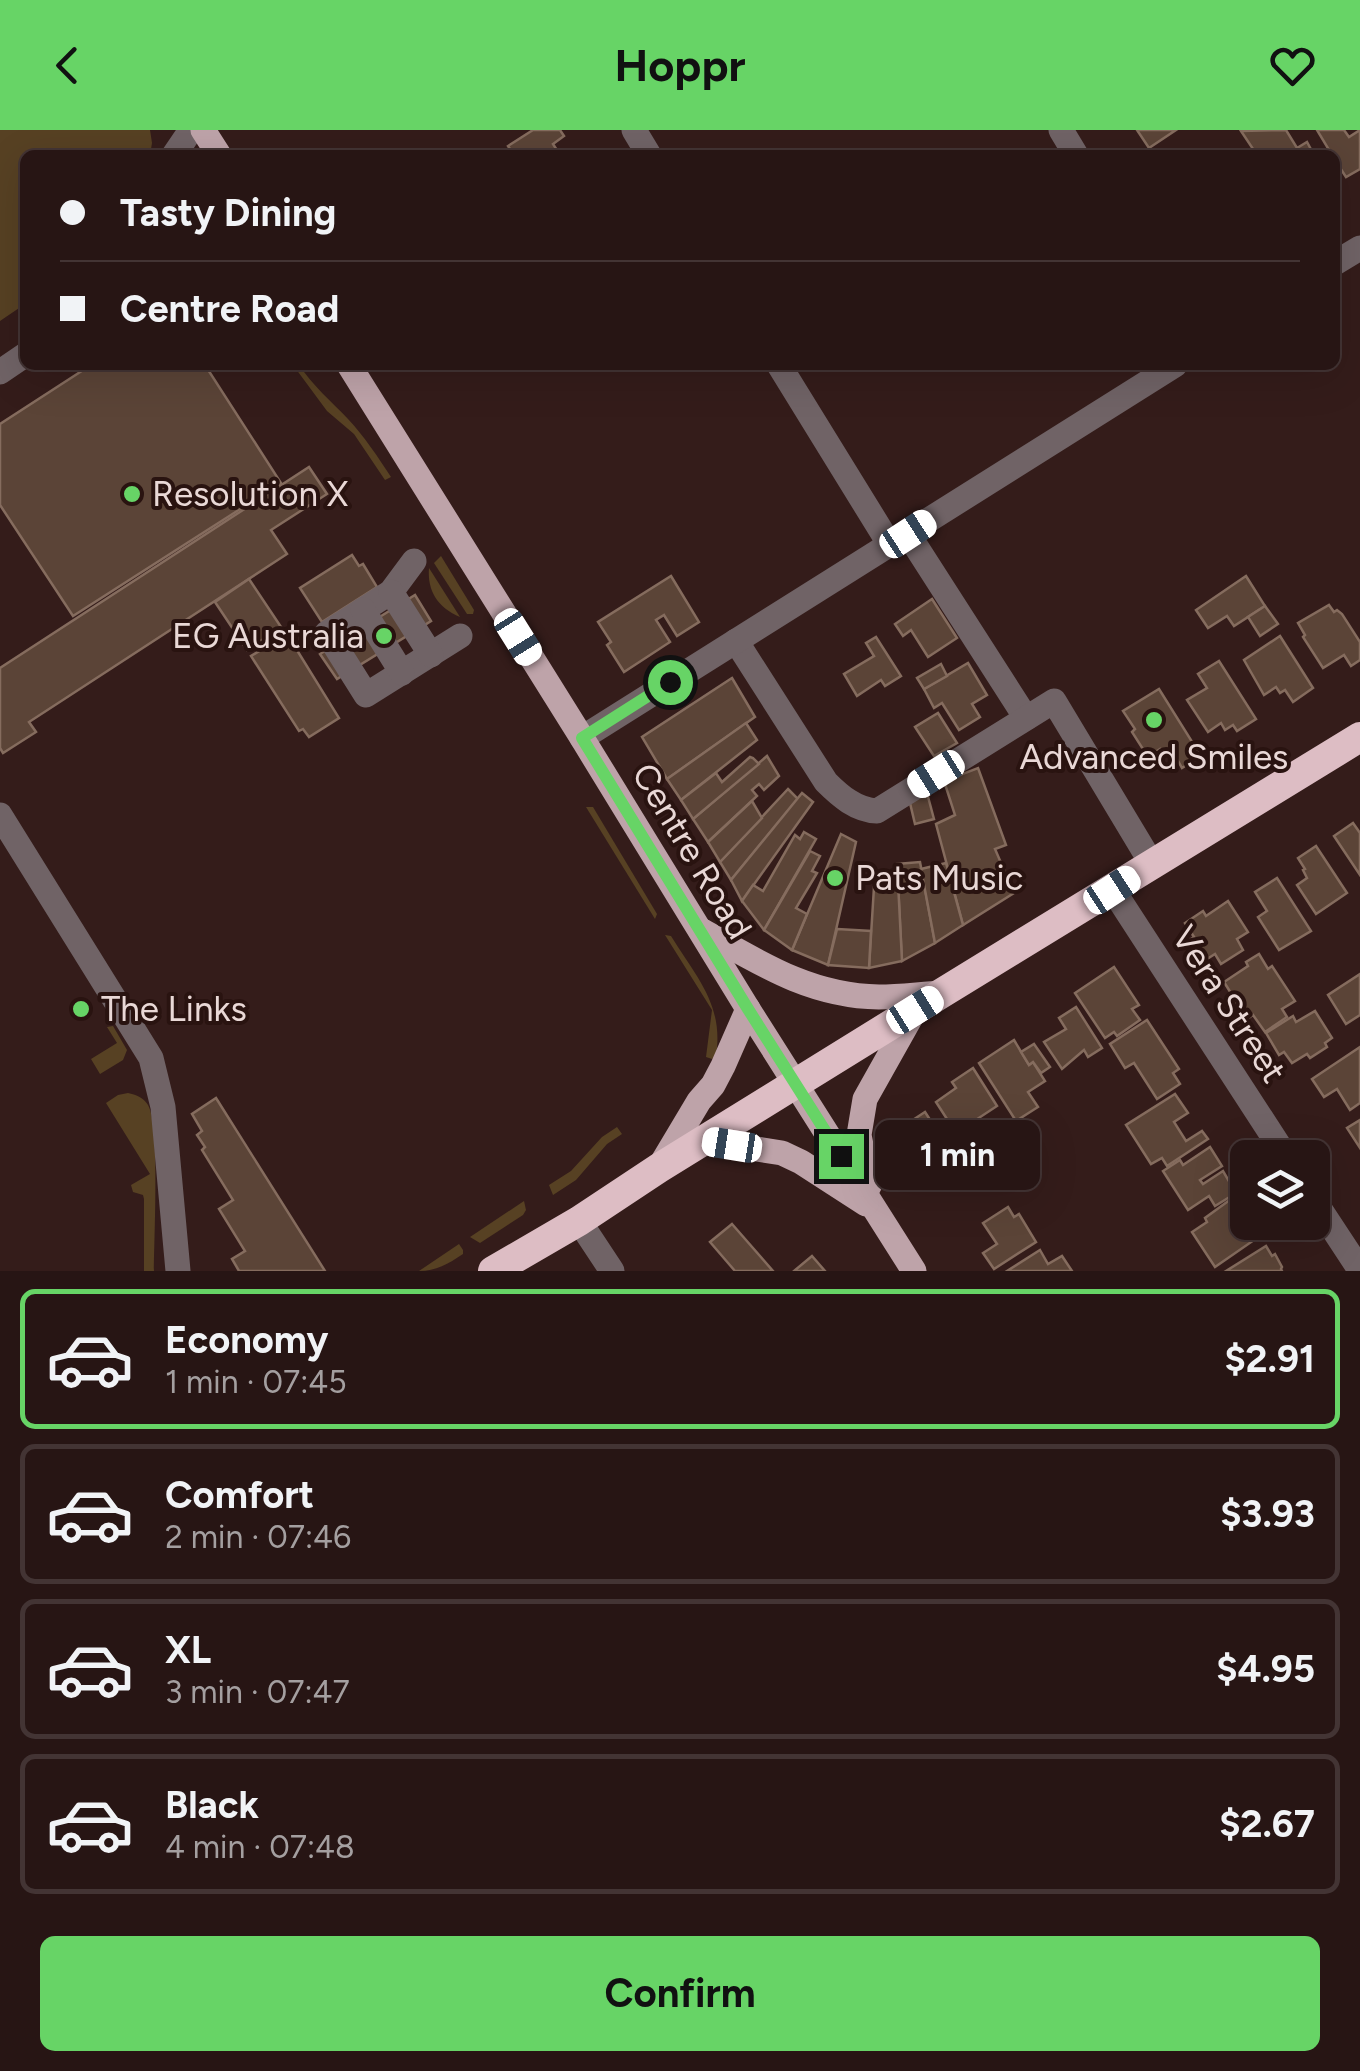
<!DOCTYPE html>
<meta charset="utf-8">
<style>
body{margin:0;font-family:Figtree,sans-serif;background:#322;color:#f1f3f6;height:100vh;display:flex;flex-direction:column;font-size:38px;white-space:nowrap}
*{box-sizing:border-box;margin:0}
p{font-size:32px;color:#a49fa0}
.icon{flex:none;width:55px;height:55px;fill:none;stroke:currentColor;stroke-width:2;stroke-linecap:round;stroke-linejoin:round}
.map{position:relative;height:1141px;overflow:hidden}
.drawer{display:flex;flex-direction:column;background:#271514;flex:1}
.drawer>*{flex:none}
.banner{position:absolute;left:20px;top:20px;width:1320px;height:220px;border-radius:15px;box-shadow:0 10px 40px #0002,0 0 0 2px #433434;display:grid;align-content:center;height:220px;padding:0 40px;background:#271514}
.fabs{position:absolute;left:1230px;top:1010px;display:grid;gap:20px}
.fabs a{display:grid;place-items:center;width:100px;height:100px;border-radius:15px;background:#271514;box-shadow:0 10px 40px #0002,0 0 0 2px #433434;font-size:50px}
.end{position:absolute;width:45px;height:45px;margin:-22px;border:12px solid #67d466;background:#111;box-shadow:0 0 0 5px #111}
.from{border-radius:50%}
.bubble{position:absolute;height:70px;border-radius:15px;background:#271514;box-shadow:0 10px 40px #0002,0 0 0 2px #433434;font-size:32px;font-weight:700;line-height:70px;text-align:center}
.car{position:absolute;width:30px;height:60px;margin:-30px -15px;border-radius:12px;box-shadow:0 0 8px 2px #0007;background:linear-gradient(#fff 24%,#345 0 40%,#fff 0 76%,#345 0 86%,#fff 0)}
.banner b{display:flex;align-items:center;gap:35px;height:95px;font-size:38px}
.banner b+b{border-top:2px solid #433434}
.banner i{width:25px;height:25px;background:#f1f3f6}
ul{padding:18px 0 0;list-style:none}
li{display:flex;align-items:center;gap:30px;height:140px;margin:0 20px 15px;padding:0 20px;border:5px solid #433434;border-radius:15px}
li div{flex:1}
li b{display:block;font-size:38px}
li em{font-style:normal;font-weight:700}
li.selected{border-color:#67d466}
li>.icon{width:90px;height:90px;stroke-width:1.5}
.primary-button{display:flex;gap:20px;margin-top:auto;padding:20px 40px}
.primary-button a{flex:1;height:115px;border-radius:15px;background:#67d466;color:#111;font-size:40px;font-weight:700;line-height:115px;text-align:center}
header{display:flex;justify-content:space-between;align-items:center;height:130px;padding:0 40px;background:#67d466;color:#111;font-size:45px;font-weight:700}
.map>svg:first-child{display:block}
.green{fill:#574123}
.building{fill:#5b4437;stroke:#856c5e;stroke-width:2.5}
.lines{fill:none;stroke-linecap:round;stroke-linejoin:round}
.minor{stroke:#706366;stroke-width:25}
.major{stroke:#bea3a9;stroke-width:25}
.highway{stroke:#ddbdc4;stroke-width:30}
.route{stroke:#67d466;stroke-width:12}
.poi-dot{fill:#67d466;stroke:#291310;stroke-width:4}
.labels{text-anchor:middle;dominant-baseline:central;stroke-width:8;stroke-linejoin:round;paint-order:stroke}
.poi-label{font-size:35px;fill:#e9d8d6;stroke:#291310;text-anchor:start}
.street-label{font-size:35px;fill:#e9d8d6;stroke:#291310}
</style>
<header><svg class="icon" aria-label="back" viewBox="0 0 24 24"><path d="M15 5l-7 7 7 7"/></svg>Hoppr<svg class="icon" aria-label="heart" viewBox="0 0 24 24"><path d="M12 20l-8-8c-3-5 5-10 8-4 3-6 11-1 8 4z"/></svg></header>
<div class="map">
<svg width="1360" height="1141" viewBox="0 0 1360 1141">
<rect width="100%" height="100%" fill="#341c1a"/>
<g class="green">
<polygon points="0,0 150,0 152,13 150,25 25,25 25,174 0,191"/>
<path d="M293,235h6c14,21 32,36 49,54 16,17 30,38 43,58l-6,3 -31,-46 -27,-23z"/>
<polygon points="441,426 474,480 473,484 467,484 434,433"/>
<path d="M429,438l31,49c-22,-9 -33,-26 -31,-49z"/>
<polygon points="586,677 593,677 657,784 655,789"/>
<path d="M665,805l6,1c26,42 53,69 45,120l-4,3 -6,-2 6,-47z"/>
<polygon points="113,896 127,920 123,930 100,944 91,929 117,913 107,897"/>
<path d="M128,963c8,2 15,4 20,12 12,20 6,135 6,166h-10v-72l-1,-4 -10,-3 -2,-7 19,-11 -44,-71 12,-8z"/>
<polygon points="617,997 622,1004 607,1014 576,1050 553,1065 549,1055 571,1041 602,1007"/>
<polygon points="524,1071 526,1080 523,1085 480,1113 470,1107"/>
<path d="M459,1114l4,6v4c-15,10 -27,17 -44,17z"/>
</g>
<g class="building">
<polygon points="533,0 560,0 564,6 553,14 560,25 514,25 508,16"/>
<polygon points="1137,0 1176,0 1149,18"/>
<polygon points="1286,0 1297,18 1307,12 1314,25 1257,25 1241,1"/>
<polygon points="1317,0 1344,0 1349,7 1360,0 1360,39 1346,47 1335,30 1335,25 1332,25"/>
<polygon points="91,235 205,235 281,353 73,486 0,375 0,294"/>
<polygon points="309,337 327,364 271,400 287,424 29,592 36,602 3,623 0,618 0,538"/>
<polygon points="352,425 359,436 363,434 377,457 322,492 300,458"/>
<polygon points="671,446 699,492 677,506 664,485 656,490 670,512 624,542 607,515 611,512 598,492"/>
<polygon points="1246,446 1265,476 1234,496 1227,486 1208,498 1196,480"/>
<polygon points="249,449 281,497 247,520 215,472"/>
<polygon points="415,465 431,491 337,549 320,524"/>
<polygon points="932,469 957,508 928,527 911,500 903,506 895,494"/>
<polygon points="1329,475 1334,482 1337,480 1342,484 1360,512 1360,530 1351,536 1344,525 1323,538 1303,507 1305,505 1298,493"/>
<polygon points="1265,476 1278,494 1260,506 1248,487"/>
<polygon points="287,504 339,588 309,607 303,599 299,601 251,526"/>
<polygon points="1280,506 1313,558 1293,572 1285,560 1280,563 1276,557 1264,565 1244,530"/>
<polygon points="876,507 901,546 885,556 881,550 857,566 844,544 874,526 866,513"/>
<polygon points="1219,531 1256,589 1237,601 1233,595 1225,600 1221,593 1208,602 1187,570 1207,558 1198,544"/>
<polygon points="968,533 987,565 972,574 980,587 959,600 942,573 934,578 924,559"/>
<polygon points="941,534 947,546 924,559 917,548"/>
<polygon points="732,548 755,587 667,649 642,607"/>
<polygon points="1159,559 1201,626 1182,638 1173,622 1162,623 1160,619 1148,627 1132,602 1135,599 1123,581"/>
<polygon points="938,583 957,613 934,626 915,597"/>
<polygon points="746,593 757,610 681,670 667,649"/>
<polygon points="767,626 779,646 764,660 759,654 752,660 757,666 708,712 693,689"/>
<polygon points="750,627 753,628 759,634 693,689 681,670 716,643 722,652"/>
<polygon points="978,638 1006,715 995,719 1014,763 963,795 936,694 955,685 944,651"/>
<polygon points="788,659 798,669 731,750 720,732"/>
<polygon points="802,663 813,672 742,771 731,750"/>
<polygon points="927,663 934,689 915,694 910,673"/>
<polygon points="752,671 762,688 720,732 708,712"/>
<polygon points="1353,693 1360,703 1360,745 1334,706"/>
<polygon points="804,702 816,709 764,800 742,771 753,755 763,761 795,705 800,709"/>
<polygon points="841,704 856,712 828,835 792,820"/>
<polygon points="1316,716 1347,763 1316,784 1297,755 1307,748 1303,740 1305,739 1298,728"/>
<polygon points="810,721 820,726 812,741 817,743 796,778 807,784 792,820 764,800"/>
<polygon points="920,732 935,813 902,831 897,734"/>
<polygon points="946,733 963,795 935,813 921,739"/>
<polygon points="1277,748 1311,801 1279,820 1258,787 1267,781 1255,762"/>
<polygon points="898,752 902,831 869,838 874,757"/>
<polygon points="1228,771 1248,802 1237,809 1243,820 1221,834 1215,824 1207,829 1199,815 1196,817 1191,809 1194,807 1185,793 1203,781 1206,786"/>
<polygon points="837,799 871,801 869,838 828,835"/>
<polygon points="1259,824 1268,839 1272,836 1295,871 1282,879 1287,887 1265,902 1253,885 1247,889 1238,876 1235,878 1230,870 1234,868 1224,852 1248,836 1246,832"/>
<polygon points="1114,837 1139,875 1132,879 1140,890 1117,906 1114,902 1105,908 1075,863"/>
<polygon points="1360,844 1360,885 1346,894 1328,865"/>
<polygon points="1076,877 1102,918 1088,927 1084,920 1062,939 1044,912 1066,899 1059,888"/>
<polygon points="1315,881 1332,908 1325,913 1327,917 1310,928 1307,924 1292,933 1284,922 1279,925 1266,903 1293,886 1296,892"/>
<polygon points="1147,890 1179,939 1173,943 1180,954 1157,969 1134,933 1125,938 1110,914"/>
<polygon points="1014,910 1029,935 1033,932 1045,951 1028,962 1038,977 1016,991 979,933"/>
<polygon points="1034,914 1050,937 1041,943 1033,932 1029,935 1021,922"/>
<polygon points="1360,917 1360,973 1350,980 1337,959 1324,967 1312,949"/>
<polygon points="973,938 997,976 956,1003 936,972 956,958 952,952"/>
<polygon points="1175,964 1188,983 1174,992 1186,1011 1202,1001 1208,1009 1167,1036 1162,1028 1151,1034 1126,995"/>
<polygon points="216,968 325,1141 239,1141 232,1129 245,1121 219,1079 233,1070 202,1020 205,1017 197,1005 202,1001 192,984"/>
<polygon points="925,982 958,1033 920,1058 896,1021 911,1011 902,997"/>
<polygon points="1360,990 1360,1018 1347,998"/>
<polygon points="1210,1017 1222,1036 1200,1050 1203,1054 1223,1041 1236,1063 1215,1076 1209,1066 1188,1080 1163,1041 1180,1030 1183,1035"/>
<polygon points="1238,1064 1248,1079 1248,1083 1236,1091 1243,1101 1250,1097 1257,1108 1215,1137 1192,1102 1207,1092 1205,1088"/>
<polygon points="1008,1077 1014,1087 1019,1084 1036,1112 994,1139 983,1123 997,1114 983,1093"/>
<polygon points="732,1094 773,1141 735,1141 710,1112"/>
<polygon points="1266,1116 1272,1126 1275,1124 1282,1137 1281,1139 1282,1141 1226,1141"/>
<polygon points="1040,1120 1048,1134 1062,1126 1072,1141 1007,1141"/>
<polygon points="812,1126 825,1141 794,1141"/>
</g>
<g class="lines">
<g class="minor">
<polyline points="634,0 649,25"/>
<polyline points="1061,0 1076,25"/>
<polyline points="174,25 191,0"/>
<polyline points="1335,133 1360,118"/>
<polyline points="779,235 890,415"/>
<polyline points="0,242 25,225"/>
<polyline points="908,404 1026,588"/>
<polyline points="414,431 391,462 327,503 366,565 460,506"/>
<polyline points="391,462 431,525"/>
<polyline points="363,480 402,543"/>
<path d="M736,511l90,141c14,14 30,28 51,29l177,-110 98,163"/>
<polyline points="582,608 1175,235"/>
<polyline points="0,685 151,928 163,977 178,1141"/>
<polyline points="1113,760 1287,1028"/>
<polyline points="1312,1067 1360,1140"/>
<polyline points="579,1091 612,1141"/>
</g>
<g class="major">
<polyline points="203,0 219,25"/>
<polyline points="349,235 582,608 748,879 914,1141"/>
<path d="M703,801c58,33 108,65 176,66 21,0 42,-3 63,-4"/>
<polyline points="706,1011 782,1023 801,1032 866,1074"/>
<polyline points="659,1038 699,971 713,955 723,936 748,879"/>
<polyline points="869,1056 859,1005 865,969 915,880"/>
</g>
<polyline class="highway" points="493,1141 579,1091 659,1038 942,863 1360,607"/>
</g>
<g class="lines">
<polyline class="route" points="670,552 582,608 748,879 841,1026"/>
</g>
<g class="poi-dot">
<circle cx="132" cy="364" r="10"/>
<circle cx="384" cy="506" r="10"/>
<circle cx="1154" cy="590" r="10"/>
<circle cx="835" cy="748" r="10"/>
<circle cx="81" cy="879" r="10"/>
</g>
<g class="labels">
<g class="poi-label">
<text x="152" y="364">Resolution X</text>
<text x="364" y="506" text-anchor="end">EG Australia</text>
<text x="1154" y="627" text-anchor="middle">Advanced Smiles</text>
<text x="855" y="748">Pats Music</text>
<text x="101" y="879">The Links</text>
</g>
<g class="street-label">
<text transform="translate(692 721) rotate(59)">Centre Road</text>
<text transform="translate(1229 874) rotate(57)">Vera Street</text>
</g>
</g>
</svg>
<div class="fabs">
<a><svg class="icon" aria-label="layers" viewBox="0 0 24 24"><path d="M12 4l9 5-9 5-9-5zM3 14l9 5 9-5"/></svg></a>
</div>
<i class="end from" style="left:670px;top:552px"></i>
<i class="end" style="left:841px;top:1026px"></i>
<div class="bubble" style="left:875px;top:990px;width:165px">1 min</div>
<i class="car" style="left:908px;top:404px;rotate:57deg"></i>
<i class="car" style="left:518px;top:507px;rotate:148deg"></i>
<i class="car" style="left:936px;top:644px;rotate:238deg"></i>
<i class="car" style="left:1112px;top:760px;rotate:57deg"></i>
<i class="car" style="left:915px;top:880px;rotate:58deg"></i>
<i class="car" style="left:732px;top:1015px;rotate:279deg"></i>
<div class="banner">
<b><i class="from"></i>Tasty Dining</b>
<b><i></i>Centre Road</b>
</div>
</div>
<section class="drawer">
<ul>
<li class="selected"><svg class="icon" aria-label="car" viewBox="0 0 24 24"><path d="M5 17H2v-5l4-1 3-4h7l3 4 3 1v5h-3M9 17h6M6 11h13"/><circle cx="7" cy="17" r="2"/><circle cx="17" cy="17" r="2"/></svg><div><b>Economy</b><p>1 min · 07:45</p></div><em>$2.91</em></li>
<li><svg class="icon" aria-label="car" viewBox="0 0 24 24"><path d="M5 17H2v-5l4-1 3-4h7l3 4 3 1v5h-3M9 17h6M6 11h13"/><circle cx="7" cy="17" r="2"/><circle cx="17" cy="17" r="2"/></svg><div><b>Comfort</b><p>2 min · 07:46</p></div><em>$3.93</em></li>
<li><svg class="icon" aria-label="car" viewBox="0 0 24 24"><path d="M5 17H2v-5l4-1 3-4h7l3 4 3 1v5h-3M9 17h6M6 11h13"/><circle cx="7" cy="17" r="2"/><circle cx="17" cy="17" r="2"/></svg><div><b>XL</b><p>3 min · 07:47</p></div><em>$4.95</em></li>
<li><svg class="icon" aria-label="car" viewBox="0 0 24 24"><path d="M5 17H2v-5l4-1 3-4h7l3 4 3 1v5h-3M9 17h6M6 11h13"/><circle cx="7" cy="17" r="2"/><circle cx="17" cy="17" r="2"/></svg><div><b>Black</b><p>4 min · 07:48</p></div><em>$2.67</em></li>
</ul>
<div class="primary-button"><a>Confirm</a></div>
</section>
